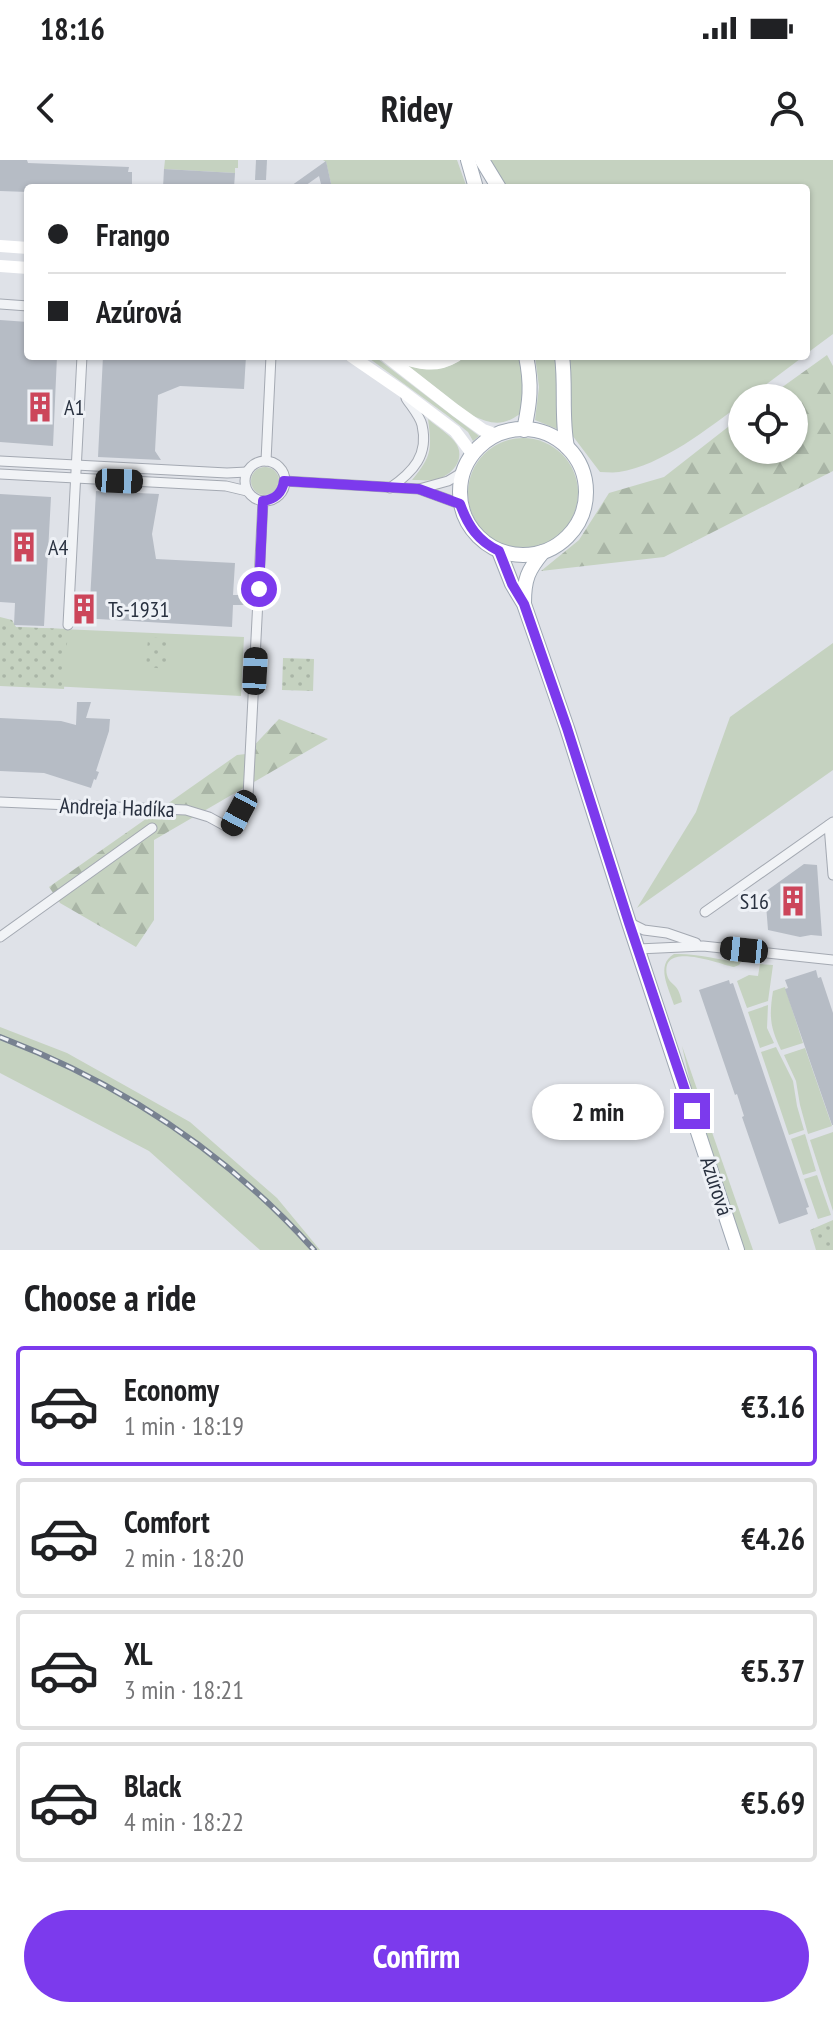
<!DOCTYPE html>
<meta charset="utf-8">
<style>
body{margin:0;font-family:"PT Sans Narrow",sans-serif;background:#f2f2f2;color:#202124;height:100vh;display:flex;flex-direction:column;font-size:30px;white-space:nowrap}
*{box-sizing:border-box;margin:0}
p{font-size:26px;color:#757577}
.icon{flex:none;width:44px;height:44px;fill:none;stroke:currentColor;stroke-width:2;stroke-linecap:round;stroke-linejoin:round}
.map{position:relative;height:1090px;overflow:hidden}
.side{display:flex;flex-direction:column;background:#fff;flex:1}
.side>*{flex:none}
.hud{position:absolute;left:24px;top:24px;width:786px;height:176px;border-radius:8px;box-shadow:0 2px 6px #0004;display:grid;align-content:center;height:176px;padding:0 24px;background:#fff}
.buttons{position:absolute;left:728px;top:224px;display:grid;gap:16px}
.buttons a{display:grid;place-items:center;width:80px;height:80px;border-radius:50%;background:#fff;box-shadow:0 2px 6px #0004;font-size:40px}
.end{position:absolute;width:36px;height:36px;margin:-18px;border:10px solid #7c3aed;background:#fff;box-shadow:0 0 0 4px #fff}
.from{border-radius:50%}
.bubble{position:absolute;height:56px;border-radius:28px;background:#fff;box-shadow:0 2px 6px #0004;font-size:26px;font-weight:600;line-height:56px;text-align:center}
.car{position:absolute;width:24px;height:48px;margin:-24px -12px;border-radius:10px;box-shadow:0 0 6px 2px #0007;background:linear-gradient(#222 24%,#8ab4d8 0 40%,#222 0 76%,#8ab4d8 0 86%,#222 0)}
.hud b{display:flex;align-items:center;gap:28px;height:76px;font-size:30px}
.hud b+b{border-top:2px solid #e0e0e0}
.hud i{width:20px;height:20px;background:#202124}
ul{padding:0;list-style:none}
li{display:flex;align-items:center;gap:24px;height:120px;margin:0 16px 12px;padding:0 8px;border:4px solid #e0e0e0;border-radius:8px}
li div{flex:1}
li b{display:block;font-size:30px}
li em{font-style:normal;font-weight:600}
li.active{border-color:#7c3aed}
li>.icon{width:72px;height:72px;stroke-width:1.5}
h2{padding:0 24px;font-size:36px;line-height:96px}
.primary-button{display:flex;gap:16px;margin-top:auto;padding:16px 24px}
.primary-button a{flex:1;height:92px;border-radius:48px;background:#7c3aed;color:#fff;font-size:32px;font-weight:600;line-height:92px;text-align:center}
.status{display:flex;justify-content:space-between;align-items:center;height:56px;padding:0 40px;background:#fff;direction:ltr}
.status svg{height:22px;fill:currentColor}
header{display:flex;justify-content:space-between;align-items:center;height:104px;padding:0 24px;background:#fff;font-size:36px;font-weight:600}
.map>svg:first-child{display:block}
.green{fill:#c5d2c0}
.forest{fill:url(#forest-firs)}
.park{fill:url(#park-dots)}
.building{fill:#b6bcc5}
.lines{fill:none;stroke-linecap:round;stroke-linejoin:round}
.minor-casing{stroke:#a4a9b2;stroke-width:11}
.primary-casing{stroke:#9ea7b3;stroke-width:16}
.minor{stroke:#f1f3f6;stroke-width:9}
.secondary{stroke:#fff;stroke-width:12}
.primary{stroke:#fff;stroke-width:14}
.rail-casing{stroke:#788291;stroke-width:6}
.rail{stroke:#eef1f6;stroke-width:3;stroke-dasharray:9;stroke-linecap:butt}
.route{stroke:#7c3aed;stroke-width:10}
.labels{text-anchor:middle;dominant-baseline:central;stroke-width:6;stroke-linejoin:round;paint-order:stroke}
.poi-label{font-size:22px;fill:#28303f;stroke:#eef1f6;text-anchor:start}
.street-label{font-size:22px;fill:#28303f;stroke:#eef1f6}
</style>
<div class="status"><b>18:16</b><svg viewBox="0 0 49 12"><path d="M0 12V9h3v3zM5 12V6h3v6zM10 12V3h3v9zM15 12V0h3v12zM26 1h20v11H26zM47 4h2v5h-2z"/></svg></div>
<header><svg class="icon" aria-label="back" viewBox="0 0 24 24"><path d="M15 5l-7 7 7 7"/></svg>Ridey<svg class="icon" aria-label="person" viewBox="0 0 24 24"><circle cx="12" cy="8" r="4"/><path d="M4 21q1-7 8-7t8 7"/></svg></header>
<div class="map">
<svg width="833" height="1090" viewBox="0 0 833 1090">
<defs>
<pattern id="forest-firs" width="22" height="20" patternUnits="userSpaceOnUse" patternTransform="scale(2)"><rect width="22" height="20" fill="#c5d2c0"/><path d="M5 1l3.5 6h-7zM16 11l3.5 6h-7z" fill="#a9b5a6"/></pattern>
<pattern id="park-dots" width="8" height="8" patternUnits="userSpaceOnUse" patternTransform="scale(2)"><rect width="8" height="8" fill="#c5d2c0"/><path d="M2 2h.1M6 6h.1" fill="none" stroke="#a9b5a6" stroke-width="1.8" stroke-linecap="round"/></pattern>
</defs>
<rect width="100%" height="100%" fill="#dfe2e8"/>
<g class="green">
<polygon points="165,0 238,0 238,8 235,8 235,13 164,9"/>
<polygon points="323,0 457,0 467,28 332,28 326,2"/>
<polygon points="491,0 833,0 833,174 806,194 806,28 507,28 497,13"/>
<polygon points="366,196 374,196 479,276 473,281 468,272 448,256"/>
<path d="M466,196h54c4,21 5,38 0,58 -19,13 -28,10 -49,1l-63,-49c23,5 37,6 58,-10z"/>
<polygon points="535,196 555,196 558,237 557,269 535,260 539,227"/>
<path d="M570,196h234l-56,42h-6v5c-33,25 -81,63 -123,69 -6,1 -13,0 -19,0l-28,-37z"/>
<path d="M428,259c9,8 23,16 29,26 9,17 -9,34 -25,35 -7,1 -13,0 -20,0 20,-24 20,-31 16,-61z"/>
<circle cx="523" cy="333" r="55"/>
<circle cx="265" cy="321" r="14"/>
<polygon points="16,467 244,477 241,536 13,524"/>
<polygon points="833,483 833,610 637,748 696,652 730,557"/>
<path d="M674,794c22,-1 44,6 67,8l-2,3 -5,2c-15,-3 -74,-27 -67,8 2,8 8,9 11,15 2,4 3,8 4,12l-8,3c-5,-17 -19,-40 0,-51z"/>
<polygon points="760,804 773,805 768,841 747,848 737,821 749,815 758,816"/>
<path d="M785,827l18,56 -22,7c-11,-23 -12,-33 -8,-59z"/>
<polygon points="768,845 767,868 774,883 760,888 748,852"/>
<polygon points="0,867 67,893 190,962 277,1038 320,1090 260,1090 149,991 0,913"/>
<polygon points="682,886 753,1090 742,1090 693,935"/>
<polygon points="776,887 793,921 797,946 804,970 789,975 761,892"/>
<polygon points="805,888 832,966 808,974 800,945 796,921 784,895"/>
<polygon points="833,972 833,1051 810,980"/>
<polygon points="805,974 816,1011 803,1015 791,979"/>
<polygon points="817,1015 831,1055 818,1059 804,1019"/>
</g>
<g class="forest">
<polygon points="827,195 833,206 833,311 664,397 541,411 579,380 609,333 664,317 742,256 742,290 794,290 794,238 767,238"/>
<polygon points="279,559 328,579 154,680 154,760 136,787 60,743 49,727 237,595 246,594"/>
</g>
<g class="park">
<polygon points="0,457 12,460 16,467 68,469 64,529 0,526"/>
<polygon points="148,477 169,479 167,509 146,507"/>
<polygon points="283,498 314,499 313,531 282,530"/>
<polygon points="833,1060 833,1090 816,1090 810,1070"/>
</g>
<g class="building">
<polygon points="0,0 27,0 28,3 129,7 128,12 132,12 132,28 28,28 28,32 0,31"/>
<polygon points="256,0 267,0 266,20 255,20"/>
<polygon points="326,1 332,28 322,28 319,16 302,28 288,28"/>
<polygon points="164,9 235,13 234,28 163,28"/>
<polygon points="0,160 28,162 28,196 57,196 53,286 0,282"/>
<polygon points="103,196 246,196 244,229 180,226 158,235 155,291 161,300 98,297"/>
<polygon points="96,331 159,334 152,374 156,399 235,403 233,435 246,435 246,445 233,445 232,467 81,458 82,440 90,441"/>
<polygon points="0,334 51,337 44,466 14,465 15,443 0,442"/>
<polygon points="77,542 91,542 86,558 110,559 109,571 96,611 99,612 96,620 94,619 91,628 44,613 0,611 0,558 61,561 76,565"/>
<polygon points="804,704 817,705 822,776 811,775 800,777 768,770 765,732"/>
<polygon points="816,810 818,818 821,817 833,853 833,965 832,965 785,829 788,828 785,820"/>
<polygon points="729,820 730,824 733,823 809,1047 806,1048 808,1054 779,1064 742,957 744,956 737,934 735,935 699,830"/>
</g>
<g class="lines">
<g class="minor-casing">
<g id="minor">
<polyline points="0,144 28,146"/>
<polyline points="0,301 227,313 247,312"/>
<polyline points="266,301 271,196"/>
<circle cx="265" cy="321" r="20"/>
<polyline points="0,314 226,326 247,331"/>
<polyline points="284,321 419,329 460,344"/>
<path d="M390,328c23,-16 39,-33 32,-63 -2,-9 -11,-19 -16,-27"/>
<polyline points="419,329 448,321 463,312"/>
<polyline points="68,465 82,196"/>
<polyline points="0,642 186,650 209,657 231,669 248,636 263,341"/>
<polyline points="829,665 833,715"/>
<polyline points="705,752 833,662"/>
<polyline points="630,763 644,770 667,773 696,783"/>
<polyline points="0,777 152,668"/>
<polyline points="638,789 703,786 833,800"/>
</g>
</g>
<g class="primary-casing">
<g id="primary">
<polyline points="468,0 476,28"/>
<polyline points="482,0 499,28"/>
<path d="M562,196c4,30 -1,61 5,91"/>
<circle cx="523" cy="332" r="63"/>
<path d="M524,270c6,-28 8,-45 2,-74"/>
<polyline points="499,391 512,424 524,444 567,568 629,763 737,1090"/>
<path d="M524,443c0,-24 4,-33 19,-51"/>
</g>
</g>
<use href="#minor" class="minor"/>
<g class="secondary">
<polyline points="0,86 28,88"/>
<polyline points="0,106 28,108"/>
<polyline points="351,196 402,231 455,271 473,295"/>
<polyline points="386,196 455,250 483,270 497,275"/>
<path d="M397,196c21,8 39,12 59,0"/>
</g>
<use href="#primary" class="primary"/>
<g class="rail-casing">
<path id="rail" d="M0,877c120,46 228,117 314,213"/>
</g>
<use href="#rail" class="rail"/>
</g>
<g class="lines">
<path class="route" d="M259,429l4,-88c13,-2 19,-8 21,-20l135,8 41,15c8,22 18,37 39,47l13,33 12,20 43,124 62,195 63,188"/>
</g>
<defs>
<g id="building-bare" transform="scale(2.4)"><path d="M-4-6H4V6H1V3H-1V6H-4ZM-2.5-4.3h1.7v1.8h-1.7ZM.8-4.3h1.7v1.8H.8ZM-2.5-1h1.7V.8h-1.7ZM.8-1h1.7V.8H.8Z" fill="#cc455a" stroke="#eef1f6" stroke-width="2.5" paint-order="stroke"/></g>
</defs>
<g fill-rule="evenodd">
<use href="#building-bare" x="40" y="247"/>
<use href="#building-bare" x="24" y="387"/>
<use href="#building-bare" x="84" y="449"/>
<use href="#building-bare" x="793" y="741"/>
</g>
<g class="labels">
<g class="poi-label">
<text x="64" y="247">A1</text>
<text x="48" y="387">A4</text>
<text x="108" y="449">Ts-1931</text>
<text x="769" y="741" text-anchor="end">S16</text>
</g>
<g class="street-label">
<text transform="translate(117 647) rotate(2)">Andreja Hadíka</text>
<text transform="translate(717 1026) rotate(72)">Azúrová</text>
</g>
</g>
</svg>
<div class="buttons">
<a><svg class="icon" aria-label="locate" viewBox="0 0 24 24"><circle cx="12" cy="12" r="6"/><path d="M12 2v4M12 18v4M2 12h4M18 12h4"/></svg></a>
</div>
<i class="end from" style="left:259px;top:429px"></i>
<i class="end" style="left:692px;top:951px"></i>
<div class="bubble" style="left:532px;top:924px;width:132px">2 min</div>
<i class="car" style="left:119px;top:321px;rotate:92deg"></i>
<i class="car" style="left:255px;top:511px;rotate:3deg"></i>
<i class="car" style="left:239px;top:653px;rotate:208deg"></i>
<i class="car" style="left:744px;top:790px;rotate:276deg"></i>
<div class="hud">
<b><i class="from"></i>Frango</b>
<b><i></i>Azúrová</b>
</div>
</div>
<section class="side">
<h2>Choose a ride</h2>
<ul>
<li class="active"><svg class="icon" aria-label="car" viewBox="0 0 24 24"><path d="M5 17H2v-5l4-1 3-4h7l3 4 3 1v5h-3M9 17h6M6 11h13"/><circle cx="7" cy="17" r="2"/><circle cx="17" cy="17" r="2"/></svg><div><b>Economy</b><p>1 min · 18:19</p></div><em>€3.16</em></li>
<li><svg class="icon" aria-label="car" viewBox="0 0 24 24"><path d="M5 17H2v-5l4-1 3-4h7l3 4 3 1v5h-3M9 17h6M6 11h13"/><circle cx="7" cy="17" r="2"/><circle cx="17" cy="17" r="2"/></svg><div><b>Comfort</b><p>2 min · 18:20</p></div><em>€4.26</em></li>
<li><svg class="icon" aria-label="car" viewBox="0 0 24 24"><path d="M5 17H2v-5l4-1 3-4h7l3 4 3 1v5h-3M9 17h6M6 11h13"/><circle cx="7" cy="17" r="2"/><circle cx="17" cy="17" r="2"/></svg><div><b>XL</b><p>3 min · 18:21</p></div><em>€5.37</em></li>
<li><svg class="icon" aria-label="car" viewBox="0 0 24 24"><path d="M5 17H2v-5l4-1 3-4h7l3 4 3 1v5h-3M9 17h6M6 11h13"/><circle cx="7" cy="17" r="2"/><circle cx="17" cy="17" r="2"/></svg><div><b>Black</b><p>4 min · 18:22</p></div><em>€5.69</em></li>
</ul>
<div class="primary-button"><a>Confirm</a></div>
</section>
